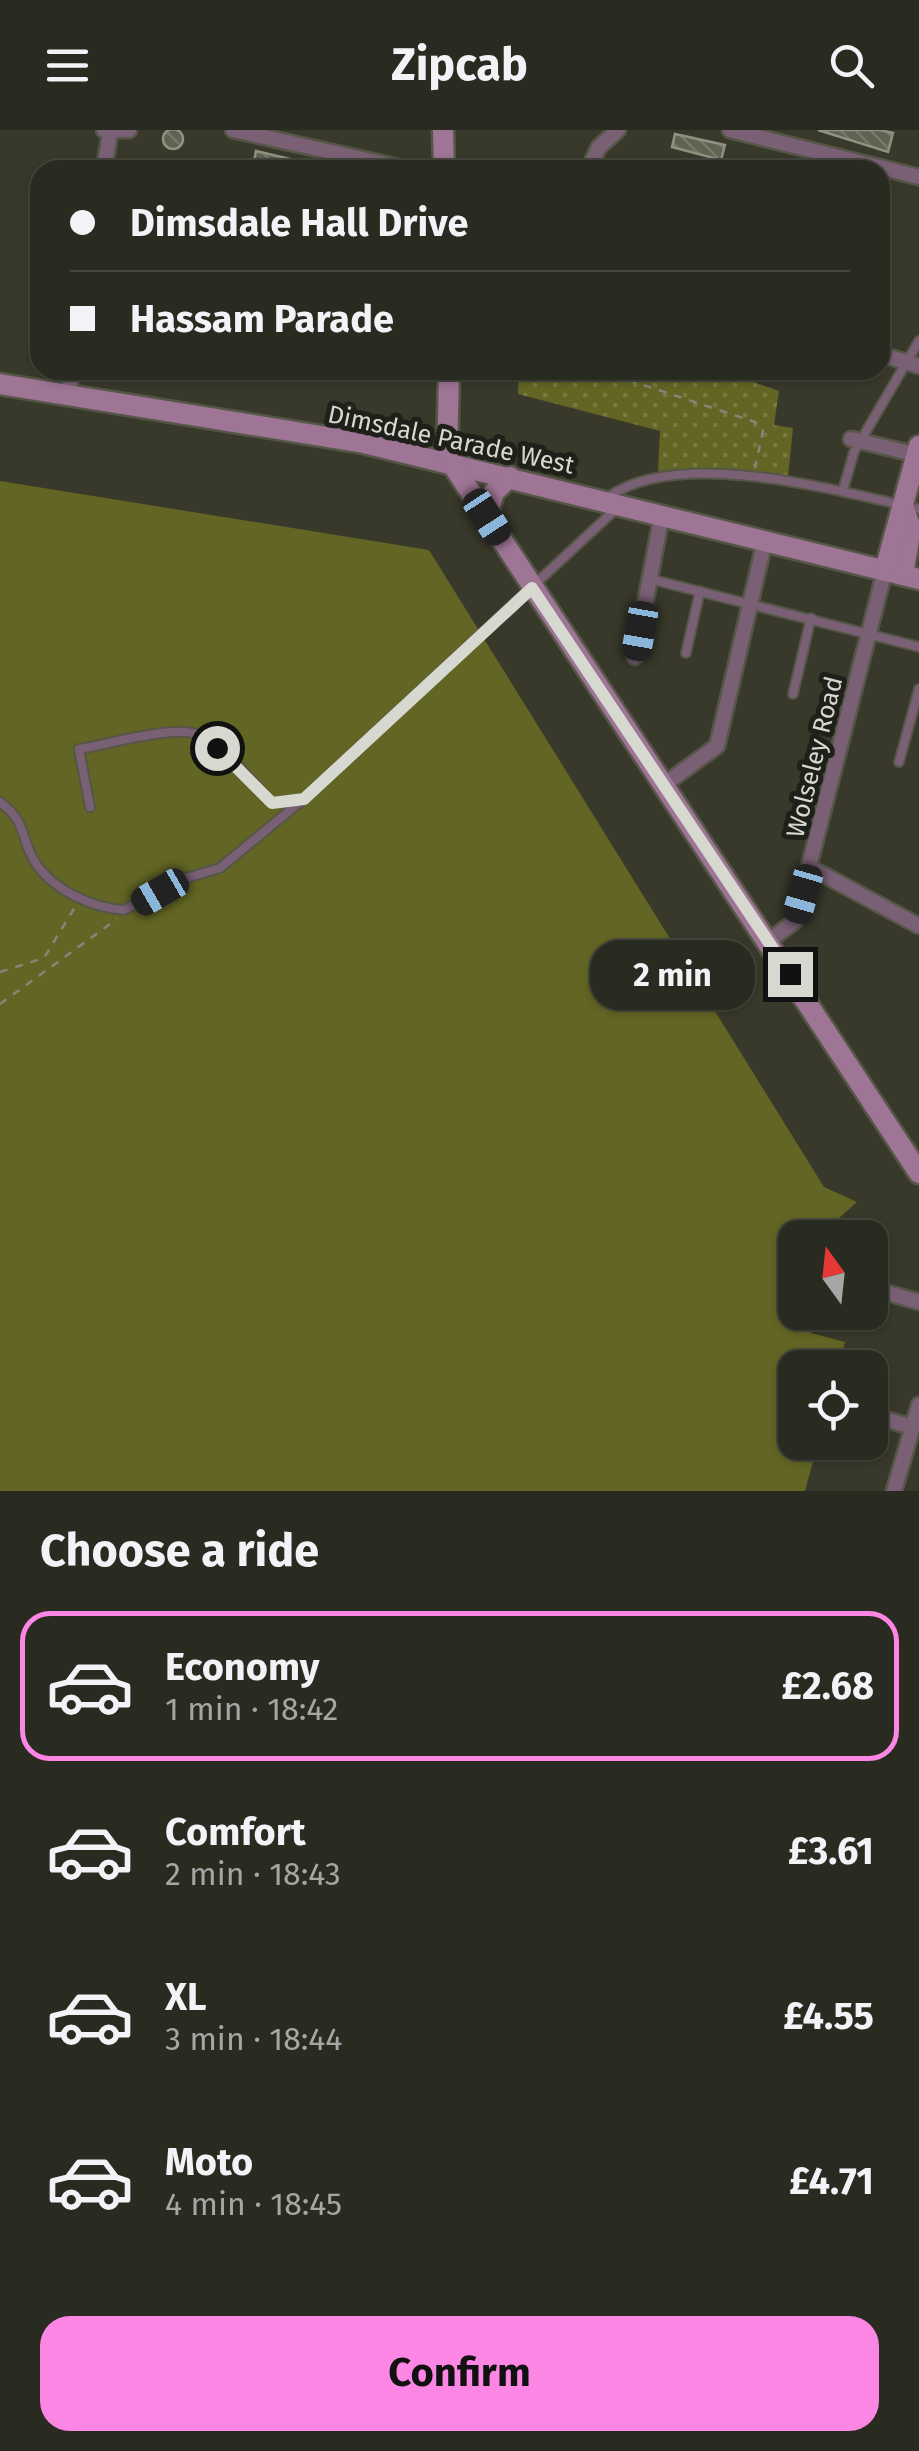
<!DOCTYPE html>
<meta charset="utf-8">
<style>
body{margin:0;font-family:"Fira Sans",sans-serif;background:#323329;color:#f1f3f6;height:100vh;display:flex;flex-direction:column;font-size:38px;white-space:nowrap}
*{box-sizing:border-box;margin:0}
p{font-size:32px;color:#a5a7a5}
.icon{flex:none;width:55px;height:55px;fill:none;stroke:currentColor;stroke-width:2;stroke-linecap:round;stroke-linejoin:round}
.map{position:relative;height:1361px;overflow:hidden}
.drawer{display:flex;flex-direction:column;background:#2a2b20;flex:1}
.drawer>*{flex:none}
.hud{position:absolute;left:30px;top:30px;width:860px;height:220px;border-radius:30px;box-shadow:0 2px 8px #0004,0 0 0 2px #46473e;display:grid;align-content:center;height:220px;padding:0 40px;background:#2a2b20}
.needle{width:65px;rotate:345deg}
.fabs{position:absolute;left:778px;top:1090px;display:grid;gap:20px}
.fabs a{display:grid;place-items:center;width:110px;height:110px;border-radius:20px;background:#2a2b20;box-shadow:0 2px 8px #0004,0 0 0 2px #46473e;font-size:50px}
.end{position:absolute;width:45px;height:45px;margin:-22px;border:12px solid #d7d8cf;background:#111;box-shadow:0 0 0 5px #111}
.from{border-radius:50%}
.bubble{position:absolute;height:70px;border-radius:30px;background:#2a2b20;box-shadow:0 2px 8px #0004,0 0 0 2px #46473e;font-size:32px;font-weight:700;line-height:70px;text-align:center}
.car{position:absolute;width:30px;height:60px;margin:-30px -15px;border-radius:12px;box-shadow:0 0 8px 2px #0007;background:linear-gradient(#222 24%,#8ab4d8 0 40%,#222 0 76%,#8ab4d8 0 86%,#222 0)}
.hud b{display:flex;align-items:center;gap:35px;height:95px;font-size:38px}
.hud b+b{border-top:2px solid #46473e}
.hud i{width:25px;height:25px;background:#f1f3f6}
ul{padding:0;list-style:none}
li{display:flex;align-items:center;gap:30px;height:150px;margin:0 20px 15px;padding:0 20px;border:5px solid transparent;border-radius:30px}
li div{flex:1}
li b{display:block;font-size:38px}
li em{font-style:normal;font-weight:700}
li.selected{border-color:#fc86e4}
li>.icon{width:90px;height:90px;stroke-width:1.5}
h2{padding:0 40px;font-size:45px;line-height:120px}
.button{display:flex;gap:20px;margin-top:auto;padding:20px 40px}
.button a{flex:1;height:115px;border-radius:30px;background:#fc86e4;color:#111;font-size:40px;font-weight:700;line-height:115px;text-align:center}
header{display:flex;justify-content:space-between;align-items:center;height:130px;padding:0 40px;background:#2a2b20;font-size:45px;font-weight:700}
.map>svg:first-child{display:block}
.grass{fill:#636524}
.garden{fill:url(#garden-dots)}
.building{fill:url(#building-back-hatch);stroke:#909180;stroke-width:2.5}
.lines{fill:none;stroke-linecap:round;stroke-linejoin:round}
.lane-casing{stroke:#555648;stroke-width:12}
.street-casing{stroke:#555648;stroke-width:19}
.secondary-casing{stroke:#555648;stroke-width:25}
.path{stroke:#85867a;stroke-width:2.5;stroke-dasharray:8 8;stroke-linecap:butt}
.lane{stroke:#7a6074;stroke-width:8}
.street{stroke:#7a6074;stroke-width:14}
.secondary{stroke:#9e7595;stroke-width:20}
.route{stroke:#d7d8cf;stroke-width:12}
.labels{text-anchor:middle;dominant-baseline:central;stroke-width:10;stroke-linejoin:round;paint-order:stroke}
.street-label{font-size:25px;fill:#d7d8cf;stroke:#1f2019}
</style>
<header><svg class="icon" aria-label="menu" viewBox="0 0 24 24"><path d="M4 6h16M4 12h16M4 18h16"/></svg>Zipcab<svg class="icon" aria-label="search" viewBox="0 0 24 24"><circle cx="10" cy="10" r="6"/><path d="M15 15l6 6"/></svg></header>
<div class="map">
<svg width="919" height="1361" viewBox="0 0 919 1361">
<defs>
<pattern id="garden-dots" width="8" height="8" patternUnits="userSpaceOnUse" patternTransform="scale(2.5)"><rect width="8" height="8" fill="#636524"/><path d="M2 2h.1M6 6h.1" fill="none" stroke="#797a43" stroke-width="1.8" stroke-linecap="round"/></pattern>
<pattern id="building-back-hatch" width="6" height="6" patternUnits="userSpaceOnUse" patternTransform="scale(2.5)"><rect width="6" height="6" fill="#616252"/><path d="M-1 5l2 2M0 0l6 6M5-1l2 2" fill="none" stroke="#77786a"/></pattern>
</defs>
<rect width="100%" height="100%" fill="#38392a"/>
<polygon class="grass" points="0,351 429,420 824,1057 857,1072 838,1089 834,1107 795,1108 795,1182 815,1183 811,1203 845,1212 838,1237 795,1238 795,1312 818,1313 805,1361 0,1361"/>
<polygon class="garden" points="519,240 719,240 779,261 774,295 793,298 788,347 658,341 660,301 518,264"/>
<g class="building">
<circle cx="173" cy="9" r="10"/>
<polygon points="818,0 880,0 893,3 888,22"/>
<polygon points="675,4 725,15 721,30 672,17"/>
<polygon points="256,21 320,36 320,40 253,36"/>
</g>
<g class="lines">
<g class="lane-casing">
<g id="lane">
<polyline points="843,360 854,322 919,211"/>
<path d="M608,367c72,-51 230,-6 311,12"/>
<polyline points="650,449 919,517"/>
<polyline points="686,523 700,461"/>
<polyline points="793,564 811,488"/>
<polyline points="899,632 919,559"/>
<path d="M0,672c28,21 20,36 35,60 18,28 57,46 89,48l59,-31 37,-11 80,-66"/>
<path d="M90,677l-11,-58c27,-4 94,-24 117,-15 29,11 55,47 76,69l32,-4 314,-292"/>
</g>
</g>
<g class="street-casing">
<g id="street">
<polyline points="104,0 129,0"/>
<polyline points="233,0 412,40"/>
<polyline points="730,0 919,47"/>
<polyline points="104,40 110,3"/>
<polyline points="588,40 599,17 618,0"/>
<polyline points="38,58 40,58"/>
<polyline points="880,224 919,236"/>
<polyline points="68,264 72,240"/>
<polyline points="851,309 914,324"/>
<polyline points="635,527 662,384"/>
<polyline points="665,654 717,616 765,410"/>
<polyline points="811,738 919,796"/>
<polyline points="769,811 795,791 885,440"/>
<polyline points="888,1163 919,1172"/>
<polyline points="870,1285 912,1297"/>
<polyline points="894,1361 919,1275"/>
</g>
</g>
<g class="secondary-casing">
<g id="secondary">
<polyline points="443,0 444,40"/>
<polyline points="0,254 364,313 919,449"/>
<polyline points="447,332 449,240"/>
<polyline points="452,334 919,1043"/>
<polyline points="903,377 911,398 903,445"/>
<polyline points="487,387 494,362 510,347"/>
<polyline points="885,440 919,316"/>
</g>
</g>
<g class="path">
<polyline points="598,240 755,292 763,301 755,338"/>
<polyline points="0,842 44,828 75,777"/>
<polyline points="0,874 117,789"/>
</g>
<use href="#lane" class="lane"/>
<use href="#street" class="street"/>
<use href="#secondary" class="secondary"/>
</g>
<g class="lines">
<polyline class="route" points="217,618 272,673 304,669 532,458 790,844"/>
</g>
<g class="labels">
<g class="street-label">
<text transform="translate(451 310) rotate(12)">Dimsdale Parade West</text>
<text transform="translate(815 627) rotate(-76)">Wolseley Road</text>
</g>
</g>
</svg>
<div class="fabs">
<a><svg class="needle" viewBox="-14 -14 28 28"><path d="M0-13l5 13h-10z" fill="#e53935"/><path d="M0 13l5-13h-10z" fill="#a5a7a5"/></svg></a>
<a><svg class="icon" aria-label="locate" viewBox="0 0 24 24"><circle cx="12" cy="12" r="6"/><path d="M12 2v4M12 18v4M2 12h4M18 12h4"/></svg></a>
</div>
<i class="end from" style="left:217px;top:618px"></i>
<i class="end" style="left:790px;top:844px"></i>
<div class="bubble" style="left:590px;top:810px;width:165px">2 min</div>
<i class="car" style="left:487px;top:387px;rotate:147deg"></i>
<i class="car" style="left:640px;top:501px;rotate:190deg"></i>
<i class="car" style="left:160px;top:762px;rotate:240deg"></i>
<i class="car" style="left:803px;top:764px;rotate:196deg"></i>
<div class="hud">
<b><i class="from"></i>Dimsdale Hall Drive</b>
<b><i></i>Hassam Parade</b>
</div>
</div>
<section class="drawer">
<h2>Choose a ride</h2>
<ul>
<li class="selected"><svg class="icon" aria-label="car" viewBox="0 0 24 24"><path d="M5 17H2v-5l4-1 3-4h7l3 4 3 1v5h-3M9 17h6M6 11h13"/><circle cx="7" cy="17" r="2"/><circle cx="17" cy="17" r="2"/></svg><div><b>Economy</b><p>1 min · 18:42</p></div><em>£2.68</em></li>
<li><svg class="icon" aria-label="car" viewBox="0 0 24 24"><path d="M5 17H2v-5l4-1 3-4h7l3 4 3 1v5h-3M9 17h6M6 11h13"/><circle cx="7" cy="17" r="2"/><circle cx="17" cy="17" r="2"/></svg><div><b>Comfort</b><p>2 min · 18:43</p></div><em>£3.61</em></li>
<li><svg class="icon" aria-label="car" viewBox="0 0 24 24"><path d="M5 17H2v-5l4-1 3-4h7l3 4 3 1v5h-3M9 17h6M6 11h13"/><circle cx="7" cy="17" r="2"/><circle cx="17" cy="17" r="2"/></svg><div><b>XL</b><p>3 min · 18:44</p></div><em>£4.55</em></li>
<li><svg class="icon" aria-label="car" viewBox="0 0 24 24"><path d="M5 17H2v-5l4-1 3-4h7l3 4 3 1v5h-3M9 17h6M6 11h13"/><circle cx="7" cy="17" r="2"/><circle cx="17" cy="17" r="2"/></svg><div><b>Moto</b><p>4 min · 18:45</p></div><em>£4.71</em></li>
</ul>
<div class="button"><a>Confirm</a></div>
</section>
